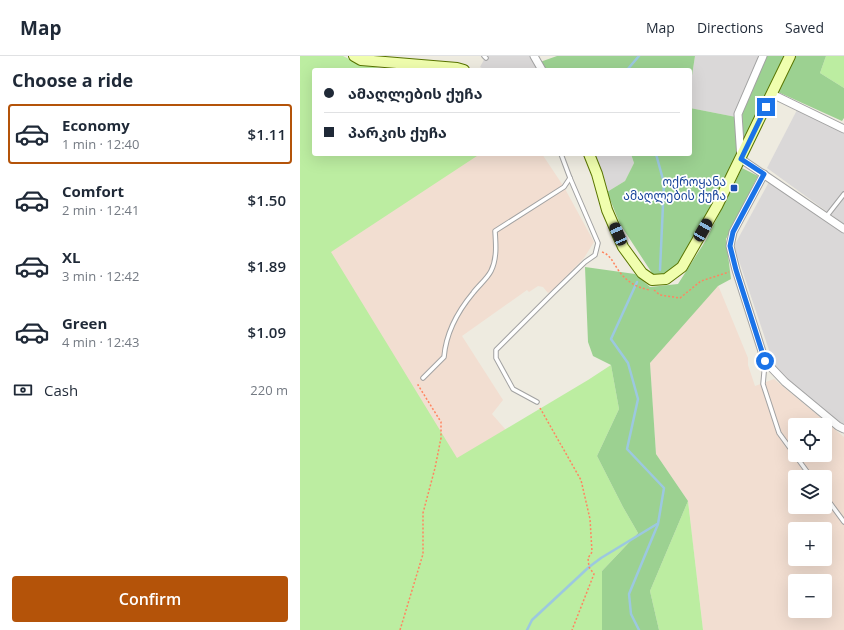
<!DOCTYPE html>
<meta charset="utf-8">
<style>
body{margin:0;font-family:"Open Sans","Noto Sans Georgian",sans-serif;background:#f6f6f7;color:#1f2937;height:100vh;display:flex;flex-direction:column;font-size:15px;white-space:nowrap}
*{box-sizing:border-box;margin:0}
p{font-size:13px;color:#747a83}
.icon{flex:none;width:22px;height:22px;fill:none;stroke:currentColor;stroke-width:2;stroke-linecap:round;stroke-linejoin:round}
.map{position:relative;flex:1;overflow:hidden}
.panel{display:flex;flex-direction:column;background:#fff;width:300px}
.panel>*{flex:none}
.banner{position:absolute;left:12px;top:12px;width:380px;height:88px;border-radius:4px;box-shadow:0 4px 16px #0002;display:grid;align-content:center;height:88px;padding:0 12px;background:#fff}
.buttons{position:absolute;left:488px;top:362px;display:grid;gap:8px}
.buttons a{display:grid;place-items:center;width:44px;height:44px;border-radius:4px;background:#fff;box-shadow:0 4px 16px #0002;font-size:20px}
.end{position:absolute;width:18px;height:18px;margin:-9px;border:5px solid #1a73e8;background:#fff;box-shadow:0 0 0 2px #fff}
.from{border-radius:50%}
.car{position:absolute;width:12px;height:24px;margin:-12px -6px;border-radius:5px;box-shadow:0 0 3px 1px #0007;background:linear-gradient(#222 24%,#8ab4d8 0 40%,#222 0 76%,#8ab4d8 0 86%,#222 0)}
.banner b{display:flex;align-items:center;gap:14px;height:38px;font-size:15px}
.banner b+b{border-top:1px solid #e0e1e3}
.banner i{width:10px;height:10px;background:#1f2937}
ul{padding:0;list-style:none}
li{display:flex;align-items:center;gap:12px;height:60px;margin:0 8px 6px;padding:0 4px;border:2px solid transparent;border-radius:4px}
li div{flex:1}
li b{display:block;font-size:15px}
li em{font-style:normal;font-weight:600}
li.on{border-color:#b45309}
li>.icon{width:36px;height:36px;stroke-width:1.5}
h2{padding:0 12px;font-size:18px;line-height:48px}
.pay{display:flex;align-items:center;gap:10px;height:44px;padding:0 12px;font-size:15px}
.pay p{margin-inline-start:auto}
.action{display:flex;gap:8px;margin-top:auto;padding:8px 12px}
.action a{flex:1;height:46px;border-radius:4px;background:#b45309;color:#fff;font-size:16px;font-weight:600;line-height:46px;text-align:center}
header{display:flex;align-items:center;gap:24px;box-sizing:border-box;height:56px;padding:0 20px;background:#fff;border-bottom:1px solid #e0e1e3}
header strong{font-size:19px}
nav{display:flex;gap:22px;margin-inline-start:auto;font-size:14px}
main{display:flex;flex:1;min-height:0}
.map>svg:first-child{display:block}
.residential{fill:#dad8d8}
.military{fill:#f2ded1;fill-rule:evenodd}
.grass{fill:#bceda1}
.forest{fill:#9cd191}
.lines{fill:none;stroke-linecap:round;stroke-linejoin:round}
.stream{stroke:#9cc8e0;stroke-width:2.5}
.lane-casing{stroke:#a2a2a2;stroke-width:5.5}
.street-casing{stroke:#a2a2a2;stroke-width:9}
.secondary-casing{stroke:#597500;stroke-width:12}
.path{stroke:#ff8560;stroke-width:1.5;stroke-dasharray:2 2;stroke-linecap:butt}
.lane{stroke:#fff;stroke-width:3.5}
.street{stroke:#fff;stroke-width:7}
.secondary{stroke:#f0feae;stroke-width:10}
.route{stroke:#1a73e8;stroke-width:5}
.transit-dot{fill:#1a4fb4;stroke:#fff;stroke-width:1.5}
.labels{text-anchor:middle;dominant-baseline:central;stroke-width:3.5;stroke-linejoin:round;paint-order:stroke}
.transit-label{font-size:12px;fill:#164399;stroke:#fff;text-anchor:end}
</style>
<header>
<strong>Map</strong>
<nav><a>Map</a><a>Directions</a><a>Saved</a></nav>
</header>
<main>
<section class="panel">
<h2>Choose a ride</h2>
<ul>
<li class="on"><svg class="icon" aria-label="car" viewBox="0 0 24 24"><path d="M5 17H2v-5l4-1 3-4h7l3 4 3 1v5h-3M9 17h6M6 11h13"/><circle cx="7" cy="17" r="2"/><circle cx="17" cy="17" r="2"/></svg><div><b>Economy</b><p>1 min · 12:40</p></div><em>$1.11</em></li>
<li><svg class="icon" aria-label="car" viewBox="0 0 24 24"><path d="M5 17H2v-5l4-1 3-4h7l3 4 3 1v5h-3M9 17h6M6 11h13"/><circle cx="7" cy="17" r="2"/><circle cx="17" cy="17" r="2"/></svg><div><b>Comfort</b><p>2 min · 12:41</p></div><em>$1.50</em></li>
<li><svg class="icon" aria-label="car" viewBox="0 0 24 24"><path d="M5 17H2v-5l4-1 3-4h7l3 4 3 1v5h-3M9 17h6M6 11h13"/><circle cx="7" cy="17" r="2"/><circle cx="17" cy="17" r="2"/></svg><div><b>XL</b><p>3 min · 12:42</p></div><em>$1.89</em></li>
<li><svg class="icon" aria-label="car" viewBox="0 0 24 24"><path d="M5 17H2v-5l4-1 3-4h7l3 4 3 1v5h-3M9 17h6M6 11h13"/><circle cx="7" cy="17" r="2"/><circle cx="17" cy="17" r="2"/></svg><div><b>Green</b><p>4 min · 12:43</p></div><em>$1.09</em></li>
</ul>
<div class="pay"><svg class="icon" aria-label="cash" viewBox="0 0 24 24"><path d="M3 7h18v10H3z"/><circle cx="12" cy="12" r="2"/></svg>Cash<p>220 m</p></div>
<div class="action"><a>Confirm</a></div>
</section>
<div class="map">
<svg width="544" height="574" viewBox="0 0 544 574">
<rect width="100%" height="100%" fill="#eeebe0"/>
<g class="residential">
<polygon points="186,0 233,0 241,14 186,14 180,11"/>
<polygon points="395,0 459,0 436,61 390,52 390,33"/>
<polygon points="497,54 544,76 544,168 467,112"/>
<polygon points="293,98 331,98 334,107 325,125 307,136"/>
<polygon points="470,124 544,177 544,368 538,366 483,319 474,309 434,190"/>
</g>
<g class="military">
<polygon points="0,0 6,0 14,14 14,98 242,98 264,131 294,186 284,202 254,233 248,237 243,231 238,230 229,236 227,234 162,280 203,344 192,358 211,380 23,574"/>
<path d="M418,229l30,73v7l7,21 19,-7 70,58v193h-141l-15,-129 -32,-47 -6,-91zM495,369h30v30h-30zM495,421h30v30h-30zM495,473h30v30h-30zM495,525h30v30h-30z"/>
</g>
<g class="grass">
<polygon points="0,0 43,0 59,8 84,13 105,14 14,14 14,98 180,98 31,196 157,402 288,324 311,309 319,353 297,400 323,451 338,477 302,515 302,574 0,574"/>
<polygon points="526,0 544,0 544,32 520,17"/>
<polygon points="388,445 403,574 359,574 350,535"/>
</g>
<g class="forest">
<polygon points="257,0 395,0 390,33 390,14 246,14 240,6"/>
<polygon points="466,0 487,0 444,93 442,56"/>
<polygon points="495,0 526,0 520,17 544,32 544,62 542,65 478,36"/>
<polygon points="390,52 436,61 438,103 380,209 365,219 356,220 352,217 320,168 307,136 325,125 334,107 331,98 390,98"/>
<polygon points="442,112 458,120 426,183 431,223 418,230 350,307 356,398 388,445 350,535 359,574 302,574 302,515 338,477 323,451 297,400 319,353 311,309 293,300 288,286 285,211 335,218 350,231 378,228 406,184"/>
</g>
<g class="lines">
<g class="stream">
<polyline points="327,14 339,0"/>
<polyline points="356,98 364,127 360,214"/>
<polyline points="337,226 311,283 328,307 338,343 327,393 364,432 358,468 329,538 331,558 339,574"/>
<polyline points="227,574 232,564 289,511 301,502 357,468"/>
</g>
<g class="lane-casing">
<g id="lane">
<polyline points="184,0 186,2"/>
<polyline points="526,161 544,138"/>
<polyline points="465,306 463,328 479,377 511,421"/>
<path d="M123,322l21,-21c2,-24 14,-46 29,-64 5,-7 14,-14 18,-22 6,-12 5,-26 4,-40l69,-44 6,-9"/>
<polyline points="237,346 213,333 196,302 196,294 254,236 285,206 295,199 298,187 270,122 261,98"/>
<polyline points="525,440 544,466"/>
</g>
</g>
<g class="street-casing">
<g id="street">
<polyline points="234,0 242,14"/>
<polyline points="463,0 438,58 441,103 544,173"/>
<polyline points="472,38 544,73"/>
<polyline points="464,118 433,176 430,190 436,214 465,305 485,326 538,370 544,373"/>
</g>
</g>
<g class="secondary-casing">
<g id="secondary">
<polyline points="54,0 61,4 157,12 164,14"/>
<polyline points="289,98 297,118 307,154 323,191 342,217 352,224 366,223 382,211 417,150 490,0"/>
</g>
</g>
<g class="path">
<path d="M302,196c9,3 11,11 17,19 7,10 18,17 31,19"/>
<polyline points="354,234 360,239 380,242 401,225 429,216"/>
<polyline points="240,352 281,424 290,463 292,496 288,502 289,511 294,518 272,574"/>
<polyline points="100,574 123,498 123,457 135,412 141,382 141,366 118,329 119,327"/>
</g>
<use href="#lane" class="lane"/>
<use href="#street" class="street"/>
<use href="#secondary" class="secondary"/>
</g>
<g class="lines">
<polyline class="route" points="465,305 436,214 430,190 433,176 464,118 441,103 466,51"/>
</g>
<rect class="transit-dot" x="430" y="128" width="8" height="8" rx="2"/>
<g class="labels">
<g class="transit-label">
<text x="426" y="125">ოქროყანა<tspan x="426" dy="14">ამაღლების ქუჩა</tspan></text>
</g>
</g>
</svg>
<div class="buttons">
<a><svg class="icon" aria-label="locate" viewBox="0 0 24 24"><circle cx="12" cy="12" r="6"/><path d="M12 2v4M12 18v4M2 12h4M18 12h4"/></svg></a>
<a><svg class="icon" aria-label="layers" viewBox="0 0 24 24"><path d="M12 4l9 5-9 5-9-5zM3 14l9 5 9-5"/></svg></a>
<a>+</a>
<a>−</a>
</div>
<i class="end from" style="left:465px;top:305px"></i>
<i class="end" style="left:466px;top:51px"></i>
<i class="car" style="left:403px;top:174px;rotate:30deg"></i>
<i class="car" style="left:318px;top:178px;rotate:336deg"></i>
<div class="banner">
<b><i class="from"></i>ამაღლების ქუჩა</b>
<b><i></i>პარკის ქუჩა</b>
</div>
</div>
</main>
